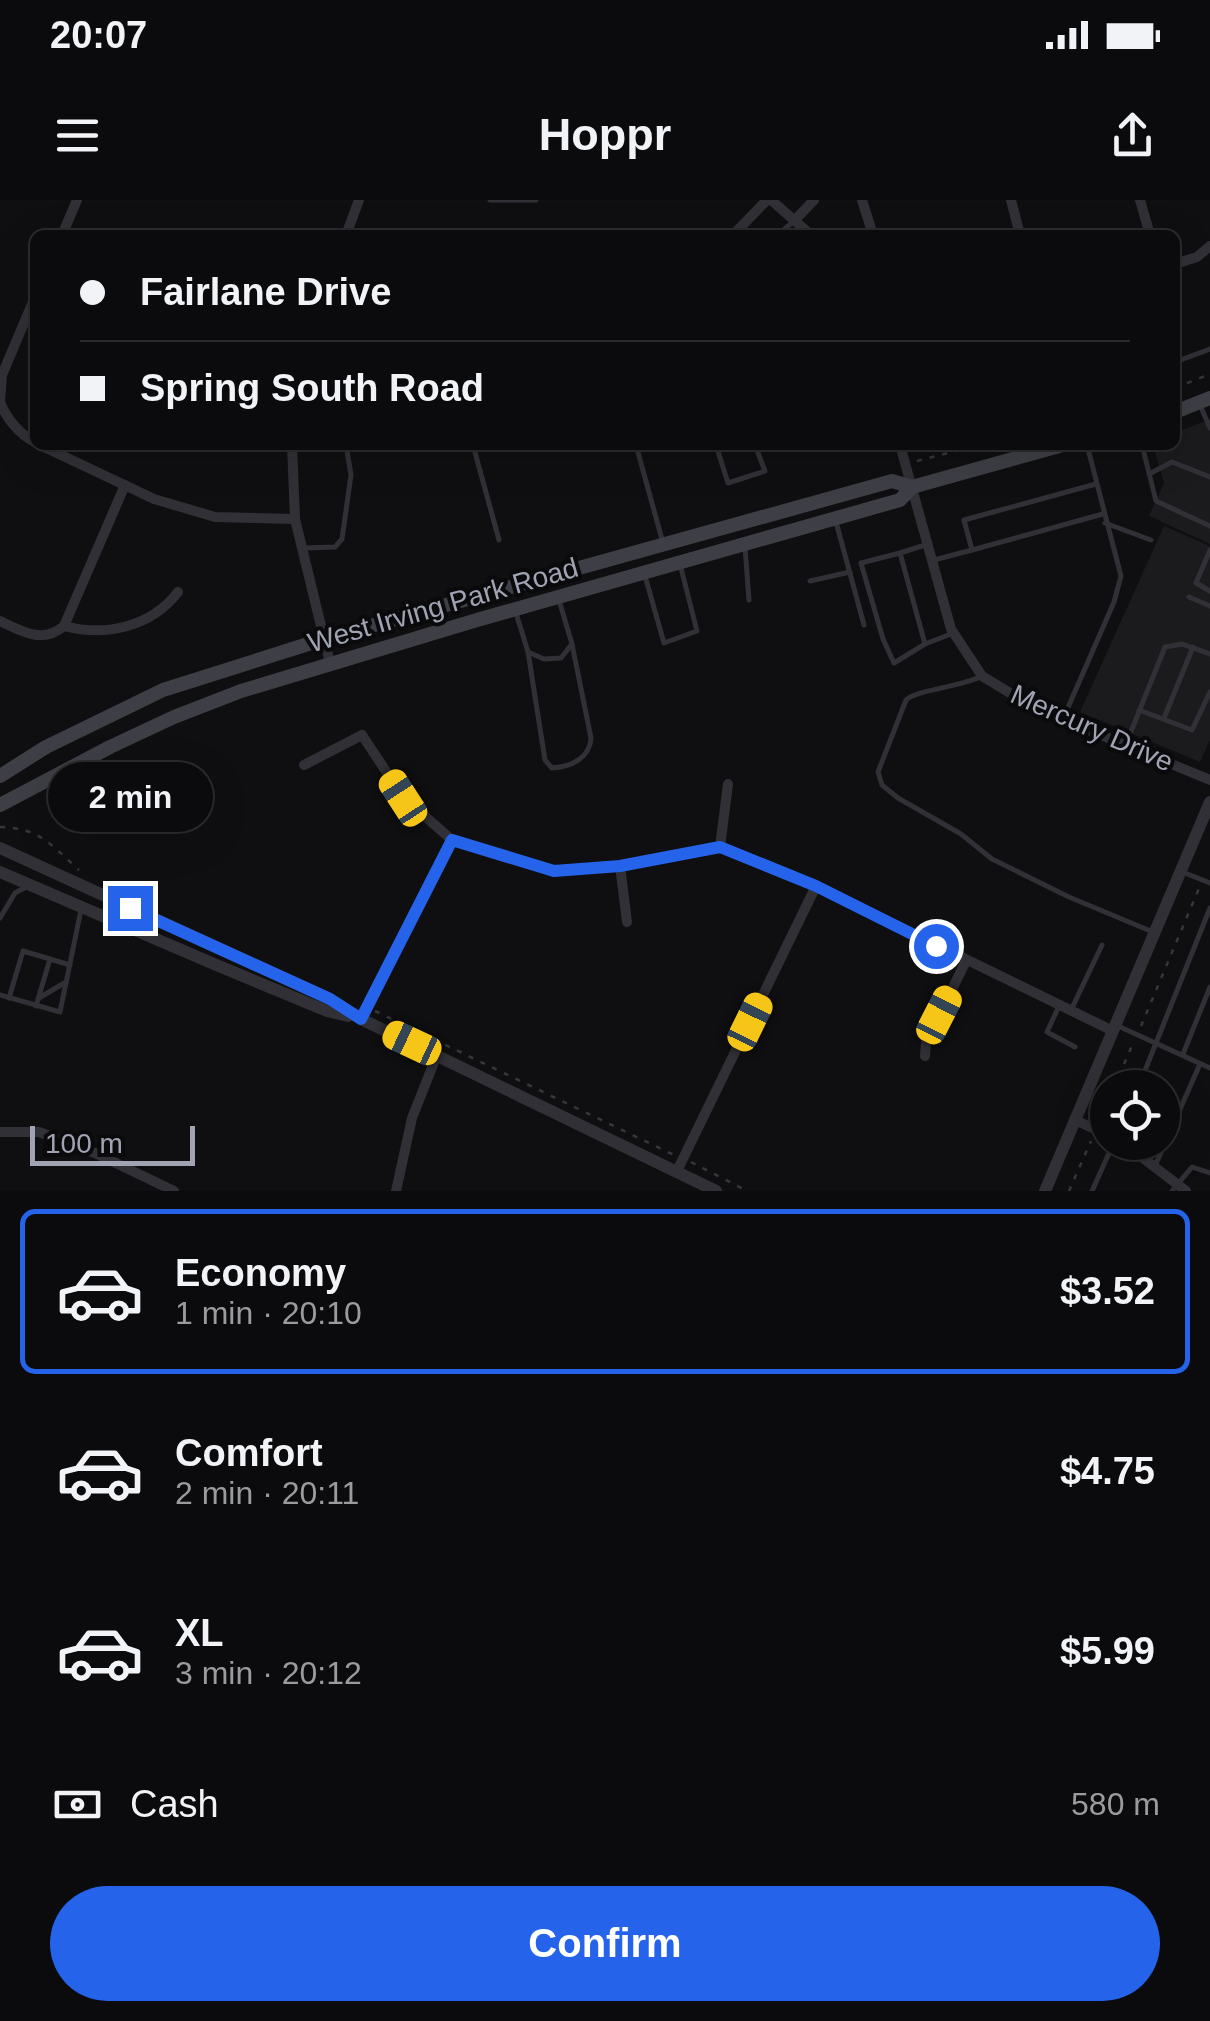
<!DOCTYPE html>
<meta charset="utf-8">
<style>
body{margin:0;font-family:Helvetica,sans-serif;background:#19191b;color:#f1f3f6;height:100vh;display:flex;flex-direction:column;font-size:38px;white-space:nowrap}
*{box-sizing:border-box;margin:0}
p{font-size:32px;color:#9a9b9d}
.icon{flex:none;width:55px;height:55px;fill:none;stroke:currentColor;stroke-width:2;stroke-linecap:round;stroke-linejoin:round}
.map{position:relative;height:991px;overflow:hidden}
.side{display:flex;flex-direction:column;background:#0b0b0d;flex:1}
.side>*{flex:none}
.hud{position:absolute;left:30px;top:30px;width:1150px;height:220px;border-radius:15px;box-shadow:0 10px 40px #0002,0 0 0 2px #2b2b2e;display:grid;align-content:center;height:220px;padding:0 50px;background:#0b0b0d}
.tools{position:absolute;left:1090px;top:870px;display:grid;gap:20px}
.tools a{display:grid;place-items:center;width:90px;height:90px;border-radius:50%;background:#0b0b0d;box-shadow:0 10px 40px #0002,0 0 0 2px #2b2b2e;font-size:50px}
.scale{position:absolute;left:30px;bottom:25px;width:165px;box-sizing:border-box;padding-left:10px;border:5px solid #9fa3b2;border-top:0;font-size:28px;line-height:35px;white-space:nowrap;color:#9fa3b2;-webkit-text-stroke:8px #0a0a0c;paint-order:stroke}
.end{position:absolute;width:45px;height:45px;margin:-22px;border:12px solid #2563eb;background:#fff;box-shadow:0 0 0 5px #fff}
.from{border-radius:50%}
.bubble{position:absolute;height:70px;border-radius:35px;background:#0b0b0d;box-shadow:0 10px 40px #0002,0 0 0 2px #2b2b2e;font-size:32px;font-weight:700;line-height:70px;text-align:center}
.car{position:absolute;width:30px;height:60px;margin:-30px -15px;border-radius:12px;box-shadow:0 0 8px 2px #0007;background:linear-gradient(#f5c518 24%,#345 0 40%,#f5c518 0 76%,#345 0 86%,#f5c518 0)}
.hud b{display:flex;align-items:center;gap:35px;height:95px;font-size:38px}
.hud b+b{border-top:2px solid #2b2b2e}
.hud i{width:25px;height:25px;background:#f1f3f6}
ul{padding:18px 0 0;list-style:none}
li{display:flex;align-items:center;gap:30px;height:165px;margin:0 20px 15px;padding:0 30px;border:5px solid transparent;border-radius:15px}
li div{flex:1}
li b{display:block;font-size:38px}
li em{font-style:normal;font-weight:700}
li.selected{border-color:#2563eb}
li>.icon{width:90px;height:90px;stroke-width:1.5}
.pay{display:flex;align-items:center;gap:25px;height:110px;padding:0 50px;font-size:38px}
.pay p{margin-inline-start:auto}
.action{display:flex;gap:20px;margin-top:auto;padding:20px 50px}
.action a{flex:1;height:115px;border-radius:60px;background:#2563eb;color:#fff;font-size:40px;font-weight:700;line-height:115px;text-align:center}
.status{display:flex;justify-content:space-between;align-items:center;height:70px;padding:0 50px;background:#0b0b0d;direction:ltr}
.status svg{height:28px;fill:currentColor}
header{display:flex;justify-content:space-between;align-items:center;height:130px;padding:0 50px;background:#0b0b0d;font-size:45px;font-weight:700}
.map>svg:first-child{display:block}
.built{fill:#1b1b1e}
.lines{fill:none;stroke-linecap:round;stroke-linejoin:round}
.path{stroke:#36373d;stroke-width:2.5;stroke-dasharray:5 8;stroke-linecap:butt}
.service{stroke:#303036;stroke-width:5}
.minor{stroke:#303036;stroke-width:10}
.tertiary{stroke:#303036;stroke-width:12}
.secondary{stroke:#3e3f46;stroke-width:14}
.route{stroke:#2563eb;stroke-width:12}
.labels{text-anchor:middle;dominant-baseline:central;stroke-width:8;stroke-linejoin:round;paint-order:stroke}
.street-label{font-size:28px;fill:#9fa3b2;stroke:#0a0a0c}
</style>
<div class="status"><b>20:07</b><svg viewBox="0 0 49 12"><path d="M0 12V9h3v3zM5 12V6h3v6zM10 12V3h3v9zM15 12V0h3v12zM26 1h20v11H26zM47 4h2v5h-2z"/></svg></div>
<header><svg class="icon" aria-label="menu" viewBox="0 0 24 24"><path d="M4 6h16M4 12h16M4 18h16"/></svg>Hoppr<svg class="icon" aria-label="share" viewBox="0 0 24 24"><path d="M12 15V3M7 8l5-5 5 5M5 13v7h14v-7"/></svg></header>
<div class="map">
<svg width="1210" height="991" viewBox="0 0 1210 991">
<rect width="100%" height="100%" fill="#0f0f11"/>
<g class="built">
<polygon points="1210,219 1210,344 1149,316 1164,283 1153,245 1175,245 1175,233"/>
<polygon points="1164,326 1210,346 1210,540 1200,562 1080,512"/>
</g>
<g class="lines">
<g class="path">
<polyline points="1175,188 1210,174"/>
<polyline points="917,261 979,245"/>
<path d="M0,627c40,1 51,18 79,43"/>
<polyline points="375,811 674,955"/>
<polyline points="1141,826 1200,686"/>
<polyline points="1114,888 1133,843"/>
<polyline points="1100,920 1108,903"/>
<polyline points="691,962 747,991"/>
<polyline points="1069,991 1091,941"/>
</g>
<g class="service">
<polyline points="490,0 536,0"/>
<polyline points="777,35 793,22"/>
<polyline points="1175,162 1210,149"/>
<polyline points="1200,205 1210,228"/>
<polyline points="473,245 499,340"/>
<polyline points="636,245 663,343"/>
<polyline points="716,245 728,283 765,271 755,245"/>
<polyline points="1142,245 1156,301 1210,326"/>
<polyline points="1151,273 1172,262 1210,277"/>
<polyline points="836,322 864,425"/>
<polyline points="1105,323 1151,340"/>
<polyline points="925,345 900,353 925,444 951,434"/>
<polyline points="745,347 749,400"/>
<polyline points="305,348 335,347 342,339 351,275 346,245"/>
<polyline points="972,350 1103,314"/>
<polyline points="1210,350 1196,383 1210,391"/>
<polyline points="900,353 861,363 883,439 894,463 925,444"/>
<polyline points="934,360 972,350 964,320 1096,284"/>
<polyline points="645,376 664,443 697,431 680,364"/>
<polyline points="810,381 850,372"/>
<polyline points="1189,397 1210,406"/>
<polyline points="516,413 528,452 544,459 561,458 572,444 559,400"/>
<path d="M528,452l17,108 7,8c19,-1 38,-10 39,-30l-19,-94"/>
<path d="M980,477c-21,10 -64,13 -74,23l-28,72 4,13 16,13 63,36 31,25 77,38 84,35"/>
<polyline points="1139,510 1192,530 1210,492"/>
<polyline points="1164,518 1193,447"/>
<polyline points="1063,519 1114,402 1121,376 1087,245"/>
<polyline points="1126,544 1165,447 1182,444 1210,454"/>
<polyline points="1180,671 1210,683"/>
<polyline points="0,718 15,693 28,686"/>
<polyline points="0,795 60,812 81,710"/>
<polyline points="9,798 23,751 70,765"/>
<polyline points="39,798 66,782"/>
<polyline points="36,806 50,759"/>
<polyline points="1059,806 1047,832 1075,847"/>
<polyline points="1072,808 1102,745"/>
<polyline points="1118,826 1210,868"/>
<polyline points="1183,854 1210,787"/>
<polyline points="1138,888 1210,708"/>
<polyline points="1155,966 1200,864"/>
<polyline points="1092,991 1114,942"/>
<polyline points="1172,991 1192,967 1210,973"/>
</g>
<g class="minor">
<polyline points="771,0 811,35"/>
<polyline points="862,0 873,35"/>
<polyline points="1011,0 1020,35"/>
<polyline points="1140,0 1150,35"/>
<polyline points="795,20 814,0"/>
<polyline points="62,35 77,0"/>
<polyline points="346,35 359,0"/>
<polyline points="733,35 767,0"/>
<polyline points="1175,64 1197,57 1210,46"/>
<polyline points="0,202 2,175 35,97"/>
<path d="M0,202c6,16 20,33 35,40"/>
<polyline points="40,245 154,299 215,317 295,319"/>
<polyline points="292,245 295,319 330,463"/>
<polyline points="900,245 951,429 982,476 1033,507 1210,580"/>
<path d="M0,421c23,11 43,23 64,5l61,-141"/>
<path d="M64,426c42,11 87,1 114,-34"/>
<polyline points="304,565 362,535 403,597 452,640 555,671 620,666 720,647 816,686 1113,831"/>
<polyline points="720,647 728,584"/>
<polyline points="620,666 627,722"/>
<polyline points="361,819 452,640"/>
<polyline points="925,856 926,842 966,761"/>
<polyline points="1075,920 1108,935"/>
<polyline points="0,932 39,932 95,953 174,991"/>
<polyline points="1122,942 1186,991"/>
<polyline points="677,971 816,686"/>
<polyline points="396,991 412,918 437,855"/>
</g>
<g class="tertiary">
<polyline points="0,648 330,799 361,819 716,991"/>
<polyline points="0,672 214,764 327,811 348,816"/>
<polyline points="1045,991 1210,602"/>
</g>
<g class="secondary">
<polyline points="1175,212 1210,198"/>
<polyline points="0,576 46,547 163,490 324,439 892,281 912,287 1063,245"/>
<polyline points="0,605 110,547 174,517 241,491 477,420 900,300 912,287"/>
</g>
</g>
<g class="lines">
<polyline class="route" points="130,708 330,799 361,819 452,640 554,671 620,666 720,647 816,686 936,746"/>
</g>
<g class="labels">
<g class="street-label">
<text transform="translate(443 405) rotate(-16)">West Irving Park Road</text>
<text transform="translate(1092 528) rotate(24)">Mercury Drive</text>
</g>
</g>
</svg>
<div class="tools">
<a><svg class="icon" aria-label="locate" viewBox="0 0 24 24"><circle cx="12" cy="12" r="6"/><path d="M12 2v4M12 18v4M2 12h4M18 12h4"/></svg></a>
</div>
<div class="scale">100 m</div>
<i class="end from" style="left:936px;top:746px"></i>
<i class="end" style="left:130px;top:708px"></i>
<div class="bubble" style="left:48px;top:562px;width:165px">2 min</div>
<i class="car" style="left:403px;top:598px;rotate:327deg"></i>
<i class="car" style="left:939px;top:815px;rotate:27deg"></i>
<i class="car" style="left:750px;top:822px;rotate:26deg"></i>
<i class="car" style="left:412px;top:843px;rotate:295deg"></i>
<div class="hud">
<b><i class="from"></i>Fairlane Drive</b>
<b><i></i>Spring South Road</b>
</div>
</div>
<section class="side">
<ul>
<li class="selected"><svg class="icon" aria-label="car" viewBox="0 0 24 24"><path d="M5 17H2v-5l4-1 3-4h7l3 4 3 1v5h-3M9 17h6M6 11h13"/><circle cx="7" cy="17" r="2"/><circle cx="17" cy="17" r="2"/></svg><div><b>Economy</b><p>1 min · 20:10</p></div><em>$3.52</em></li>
<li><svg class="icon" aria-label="car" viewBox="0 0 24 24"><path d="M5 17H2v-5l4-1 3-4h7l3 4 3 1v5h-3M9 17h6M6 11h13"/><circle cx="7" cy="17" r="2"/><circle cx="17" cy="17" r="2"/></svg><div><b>Comfort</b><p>2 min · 20:11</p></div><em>$4.75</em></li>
<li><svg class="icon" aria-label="car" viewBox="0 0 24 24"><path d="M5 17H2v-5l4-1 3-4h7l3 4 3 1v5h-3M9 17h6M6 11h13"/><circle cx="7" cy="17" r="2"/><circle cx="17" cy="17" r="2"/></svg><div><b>XL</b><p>3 min · 20:12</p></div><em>$5.99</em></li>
</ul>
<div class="pay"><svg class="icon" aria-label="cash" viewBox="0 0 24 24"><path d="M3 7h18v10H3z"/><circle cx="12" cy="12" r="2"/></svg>Cash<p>580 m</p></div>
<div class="action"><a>Confirm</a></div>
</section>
